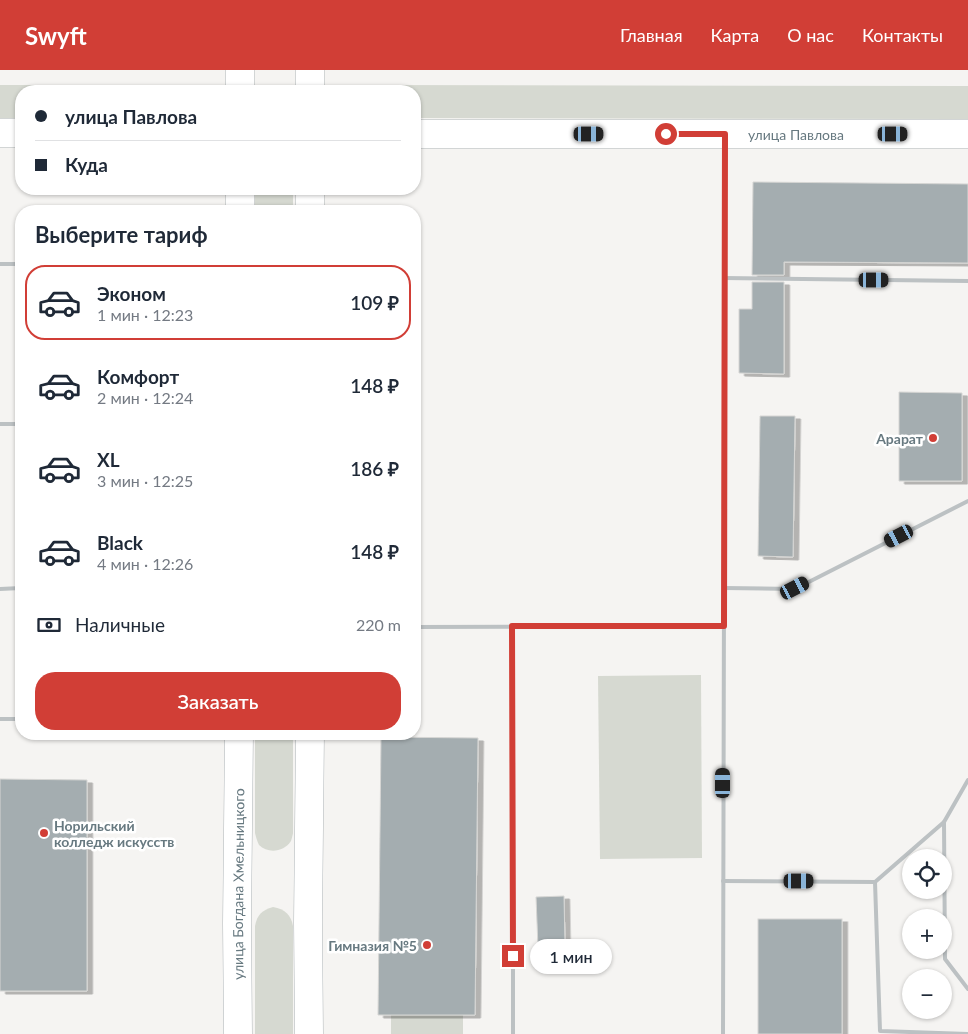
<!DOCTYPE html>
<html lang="ru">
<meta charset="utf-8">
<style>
body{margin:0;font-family:Lato,sans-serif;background:#f6f6f7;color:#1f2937;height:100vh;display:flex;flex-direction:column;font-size:19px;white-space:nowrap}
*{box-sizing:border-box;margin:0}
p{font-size:16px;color:#747a83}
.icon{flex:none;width:28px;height:28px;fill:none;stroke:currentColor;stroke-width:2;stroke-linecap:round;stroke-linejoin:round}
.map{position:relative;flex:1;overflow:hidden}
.side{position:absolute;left:15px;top:135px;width:406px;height:535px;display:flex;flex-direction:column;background:#fff;border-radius:20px;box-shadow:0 1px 4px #0004}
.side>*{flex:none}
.top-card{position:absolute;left:15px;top:15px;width:406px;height:110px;border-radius:20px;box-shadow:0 1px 4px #0004;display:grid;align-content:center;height:110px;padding:0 20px;background:#fff}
.tools{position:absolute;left:902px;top:779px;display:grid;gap:10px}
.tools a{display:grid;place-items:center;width:50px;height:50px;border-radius:50%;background:#fff;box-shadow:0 1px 4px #0004;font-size:25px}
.end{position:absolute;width:22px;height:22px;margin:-11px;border:6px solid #d13e36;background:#fff;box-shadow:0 0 0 2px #fff}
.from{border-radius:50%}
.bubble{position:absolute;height:35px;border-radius:18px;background:#fff;box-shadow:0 1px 4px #0004;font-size:16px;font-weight:600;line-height:35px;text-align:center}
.car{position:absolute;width:15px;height:30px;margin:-15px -8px;border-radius:6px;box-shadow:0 0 4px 1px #0007;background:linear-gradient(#222 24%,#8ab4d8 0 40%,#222 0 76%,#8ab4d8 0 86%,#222 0)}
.top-card b{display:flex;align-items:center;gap:18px;height:48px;font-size:19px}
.top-card b+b{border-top:1px solid #e0e1e3}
.top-card i{width:12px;height:12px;background:#1f2937}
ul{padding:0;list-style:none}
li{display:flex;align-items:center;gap:15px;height:75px;margin:0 10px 8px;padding:0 10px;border:2px solid transparent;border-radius:20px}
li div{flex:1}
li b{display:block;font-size:19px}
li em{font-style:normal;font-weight:600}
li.selected{border-color:#d13e36}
li>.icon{width:45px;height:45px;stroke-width:1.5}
h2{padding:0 20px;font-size:22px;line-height:60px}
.pay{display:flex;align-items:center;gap:12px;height:55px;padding:0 20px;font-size:19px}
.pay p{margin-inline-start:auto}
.cta{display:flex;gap:10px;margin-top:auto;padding:10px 20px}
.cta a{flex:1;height:58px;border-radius:20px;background:#d13e36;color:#fff;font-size:20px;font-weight:600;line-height:58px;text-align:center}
header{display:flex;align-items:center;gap:30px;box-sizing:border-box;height:70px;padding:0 25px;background:#d13e36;color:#fff}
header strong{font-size:24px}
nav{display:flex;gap:28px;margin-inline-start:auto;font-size:18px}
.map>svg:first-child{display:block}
.green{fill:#d6d9d1}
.building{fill:#a4adb0;stroke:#d6d6d4;filter:url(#shadow)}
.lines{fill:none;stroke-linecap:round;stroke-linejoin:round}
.secondary-casing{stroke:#afb5b8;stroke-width:29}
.lane{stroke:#bcc1c3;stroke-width:4}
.secondary{stroke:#fff;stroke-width:28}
.route{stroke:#d13e36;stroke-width:6}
.poi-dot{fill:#d13e36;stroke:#fff;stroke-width:2}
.labels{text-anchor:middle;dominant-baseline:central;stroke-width:5;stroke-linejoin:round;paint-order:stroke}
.street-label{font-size:14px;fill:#677980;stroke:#fff}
.poi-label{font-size:14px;font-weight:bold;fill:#677980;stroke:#fff;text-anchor:end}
</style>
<header>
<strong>Swyft</strong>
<nav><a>Главная</a><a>Карта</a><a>О нас</a><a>Контакты</a></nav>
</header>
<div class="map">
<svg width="968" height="964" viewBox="0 0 968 964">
<defs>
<filter id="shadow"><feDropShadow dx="5.5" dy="3" stdDeviation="0" flood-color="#0004"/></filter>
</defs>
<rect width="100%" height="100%" fill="#f5f4f2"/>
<g class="green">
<polygon points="0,15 189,15 195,17 200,21 21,21 21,48 0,48"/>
<polygon points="365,15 968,16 968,49 415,48 415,21 351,21 359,16"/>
<rect x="255" y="119" width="38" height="22"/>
<polygon points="701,605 702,788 600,789 598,606"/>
<path d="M255,664h38v99c0,1 -2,8 -2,8 -7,11 -23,13 -32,4 -2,-4 -3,-8 -4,-12z"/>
<path d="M273,837c12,2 18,8 20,19v108h-38v-108c2,-11 7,-16 18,-19z"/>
<rect x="391" y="945" width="72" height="19"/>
</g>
<g class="building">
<polygon points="753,112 968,114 968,193 784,192 784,205 752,205"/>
<polygon points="752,212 784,212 784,304 739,303 739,239 752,239"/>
<polygon points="899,322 962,323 962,411 899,411"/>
<polygon points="760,346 795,346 793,487 758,486"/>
<polygon points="381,667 478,668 475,945 378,945"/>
<polygon points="0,709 87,710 87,921 0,921"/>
<polygon points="564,826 565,877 538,878 536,827"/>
<rect x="758" y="849" width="84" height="115"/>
</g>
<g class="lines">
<g class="secondary-casing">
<g id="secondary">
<polyline points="240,0 240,21"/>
<polyline points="310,0 310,21"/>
<polyline points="0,63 21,63"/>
<path id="s1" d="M415,64h553"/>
<polyline points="310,119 310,141"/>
<polyline points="240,141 240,119"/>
<path id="s2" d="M238,964l-1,-111 2,-189"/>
<polyline points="309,964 308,852 310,664"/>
</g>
</g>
<g class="lane">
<polyline points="0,194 21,194"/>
<polyline points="724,208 968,211"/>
<polyline points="0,354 21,354"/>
<polyline points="724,518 795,519 968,431"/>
<polyline points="0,519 21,518"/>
<polyline points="415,557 724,556"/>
<polyline points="513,557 513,964"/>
<polyline points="0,649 21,649"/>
<polyline points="968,710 944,752 945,889 968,919"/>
<polyline points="944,752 875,812 880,961 968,964"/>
<polyline points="723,811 875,812"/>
<polyline points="723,964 725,74"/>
</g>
<use href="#secondary" class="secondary"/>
</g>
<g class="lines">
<polyline class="route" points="513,886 512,556 724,556 725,64 666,64"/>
</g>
<g class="poi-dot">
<circle cx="933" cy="368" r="5"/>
<circle cx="44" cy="763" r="5"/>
<circle cx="427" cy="875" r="5"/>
</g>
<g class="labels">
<g class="street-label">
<text stroke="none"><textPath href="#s1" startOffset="381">улица Павлова</textPath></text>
<text stroke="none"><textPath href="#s2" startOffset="150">улица Богдана Хмельницкого</textPath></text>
</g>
<g class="poi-label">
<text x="923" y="368">Арарат</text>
<text x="54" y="755" text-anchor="start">Норильский<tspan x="54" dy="16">колледж искусств</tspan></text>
<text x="417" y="875">Гимназия №5</text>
</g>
</g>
</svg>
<div class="tools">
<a><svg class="icon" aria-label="locate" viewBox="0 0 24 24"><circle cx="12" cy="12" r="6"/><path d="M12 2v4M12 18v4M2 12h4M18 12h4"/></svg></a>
<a>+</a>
<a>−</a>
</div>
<i class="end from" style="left:666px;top:64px"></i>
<i class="end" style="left:513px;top:886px"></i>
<div class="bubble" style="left:530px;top:869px;width:82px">1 мин</div>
<i class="car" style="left:589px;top:64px;rotate:90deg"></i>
<i class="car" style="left:893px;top:64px;rotate:90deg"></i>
<i class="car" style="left:874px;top:210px;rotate:90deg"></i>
<i class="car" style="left:899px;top:466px;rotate:243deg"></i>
<i class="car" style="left:795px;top:518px;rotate:63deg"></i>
<i class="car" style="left:723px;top:713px;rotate:0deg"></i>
<i class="car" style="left:799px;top:811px;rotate:90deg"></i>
<div class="top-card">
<b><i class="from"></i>улица Павлова</b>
<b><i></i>Куда</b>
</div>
<section class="side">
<h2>Выберите тариф</h2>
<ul>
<li class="selected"><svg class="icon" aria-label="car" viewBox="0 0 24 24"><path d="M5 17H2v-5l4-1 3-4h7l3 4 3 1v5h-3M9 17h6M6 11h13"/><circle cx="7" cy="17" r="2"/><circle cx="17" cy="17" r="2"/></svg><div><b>Эконом</b><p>1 мин · 12:23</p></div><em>109 ₽</em></li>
<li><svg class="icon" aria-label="car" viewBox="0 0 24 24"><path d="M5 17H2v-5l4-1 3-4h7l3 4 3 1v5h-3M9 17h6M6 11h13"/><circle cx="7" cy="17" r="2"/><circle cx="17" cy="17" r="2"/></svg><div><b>Комфорт</b><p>2 мин · 12:24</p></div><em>148 ₽</em></li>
<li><svg class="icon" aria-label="car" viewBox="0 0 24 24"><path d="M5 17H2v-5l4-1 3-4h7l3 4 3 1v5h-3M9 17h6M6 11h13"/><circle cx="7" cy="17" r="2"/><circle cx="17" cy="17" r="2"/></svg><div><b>XL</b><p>3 мин · 12:25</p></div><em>186 ₽</em></li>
<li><svg class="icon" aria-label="car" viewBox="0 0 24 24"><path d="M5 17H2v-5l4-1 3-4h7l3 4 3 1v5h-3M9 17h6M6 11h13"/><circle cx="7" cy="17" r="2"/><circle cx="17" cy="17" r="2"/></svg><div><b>Black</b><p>4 мин · 12:26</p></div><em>148 ₽</em></li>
</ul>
<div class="pay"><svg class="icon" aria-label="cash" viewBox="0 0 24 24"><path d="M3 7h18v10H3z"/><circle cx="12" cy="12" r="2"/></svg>Наличные<p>220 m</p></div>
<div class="cta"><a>Заказать</a></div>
</section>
</div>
